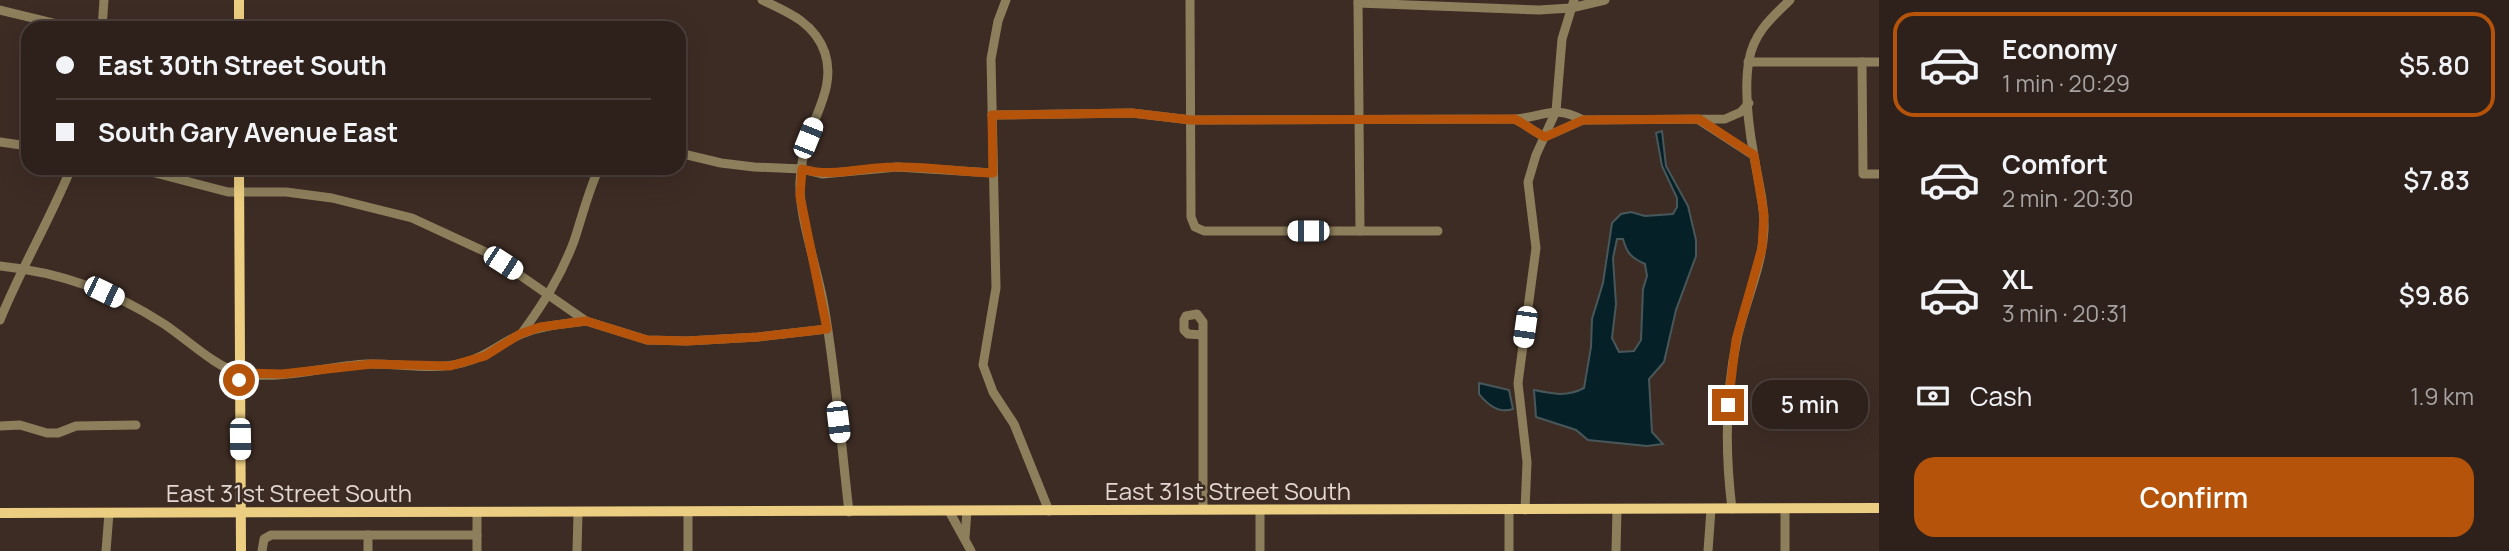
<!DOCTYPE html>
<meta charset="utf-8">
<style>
body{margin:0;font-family:Manrope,sans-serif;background:#362924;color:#f1f3f6;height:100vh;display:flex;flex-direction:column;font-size:26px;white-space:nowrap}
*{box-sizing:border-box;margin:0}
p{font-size:23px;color:#a7a3a3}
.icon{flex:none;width:38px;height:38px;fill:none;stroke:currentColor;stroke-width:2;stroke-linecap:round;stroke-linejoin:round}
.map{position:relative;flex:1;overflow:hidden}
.sheet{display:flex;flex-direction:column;background:#2e211b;width:630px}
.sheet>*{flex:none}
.guide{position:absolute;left:21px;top:21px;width:665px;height:154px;border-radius:21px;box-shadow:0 7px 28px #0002,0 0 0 2px #493e3a;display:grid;align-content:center;height:154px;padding:0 35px;background:#2e211b}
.end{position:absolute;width:32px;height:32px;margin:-16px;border:9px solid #b45309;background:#fff;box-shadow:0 0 0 4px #fff}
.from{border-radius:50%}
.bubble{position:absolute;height:49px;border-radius:21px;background:#2e211b;box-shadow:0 7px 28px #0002,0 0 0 2px #493e3a;font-size:23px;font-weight:600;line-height:49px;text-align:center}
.car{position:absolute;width:21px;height:42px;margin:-21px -10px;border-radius:9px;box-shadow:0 0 5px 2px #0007;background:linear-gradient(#fff 24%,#345 0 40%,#fff 0 76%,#345 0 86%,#fff 0)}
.guide b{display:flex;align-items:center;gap:24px;height:66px;font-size:26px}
.guide b+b{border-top:2px solid #493e3a}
.guide i{width:18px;height:18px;background:#f1f3f6}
ul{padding:12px 0 0;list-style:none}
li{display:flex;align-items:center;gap:21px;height:105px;margin:0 14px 10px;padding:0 21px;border:4px solid transparent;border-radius:21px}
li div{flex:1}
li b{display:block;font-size:26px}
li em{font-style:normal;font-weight:600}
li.current{border-color:#b45309}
li>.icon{width:63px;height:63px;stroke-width:1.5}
.pay{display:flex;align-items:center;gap:18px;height:77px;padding:0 35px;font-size:26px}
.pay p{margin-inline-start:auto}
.primary-button{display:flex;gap:14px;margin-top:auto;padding:14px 35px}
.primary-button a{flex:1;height:80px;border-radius:21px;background:#b45309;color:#fff;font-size:28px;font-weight:600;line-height:80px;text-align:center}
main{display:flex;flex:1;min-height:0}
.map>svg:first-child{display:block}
.water{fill:#062027;stroke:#48575a;stroke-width:2;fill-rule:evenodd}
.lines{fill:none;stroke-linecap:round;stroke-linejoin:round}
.minor{stroke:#8d7f5c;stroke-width:9}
.major{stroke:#ecce82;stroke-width:10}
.route{stroke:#b45309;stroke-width:9}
.labels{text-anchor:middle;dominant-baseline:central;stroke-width:5;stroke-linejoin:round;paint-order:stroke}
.street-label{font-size:24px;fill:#e3d7d2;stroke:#3d2c24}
</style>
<main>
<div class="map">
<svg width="1879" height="551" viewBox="0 0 1879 551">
<rect width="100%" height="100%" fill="#3d2c24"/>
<g class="water">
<path d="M1662,131l4,35 22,40 8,34v16l-20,54 -12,52 -15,17 3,53 11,12 -16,2 -59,-6 -12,-10 -40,-13 -2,-27c19,4 33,7 50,-2l7,-41 1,-28 11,-36 9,-60 9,-9 10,-2 14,4 28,-2 4,-7v-9l-15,-32 -6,-33zM1617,239h6c4,15 9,19 22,25l2,12 -4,13 -2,51 -7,11 -15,1 -7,-14 4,-34 -3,-46z"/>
<path d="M1479,383l30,7 4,19c-14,5 -26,-5 -34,-15z"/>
</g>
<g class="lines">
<g class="minor">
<path d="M762,0c26,12 53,23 63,53 10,31 -8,57 -17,86 -5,13 -7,28 -8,42 -2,34 18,89 24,125 12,68 17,137 25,206"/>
<polyline points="1006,0 998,21 991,59 996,288 983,365 993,392 1014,424 1049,511"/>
<polyline points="1190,0 1191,217 1195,227 1204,231 1438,231"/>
<polyline points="1358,0 1360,231"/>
<polyline points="1358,3 1539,10 1571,8 1605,0"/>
<polyline points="0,10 74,28"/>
<polyline points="102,28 104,0"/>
<polyline points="1748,62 1879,62"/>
<polyline points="1862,62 1863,174 1879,174"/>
<path d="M992,115l140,-2 59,7 324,-1c29,-2 38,-15 68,1"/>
<path d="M1516,120c11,5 18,12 29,17l38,-17 142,-1 16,-7 8,-9"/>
<polyline points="1699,120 1753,155"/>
<polyline points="0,142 28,146"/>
<polyline points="679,153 721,163 754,167 802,169 822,174 897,167 993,173"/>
<polyline points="136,168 228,192 286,192 332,198 412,218 488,253 586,321 647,340 687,341 758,337 827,329"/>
<path d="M0,266c58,6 115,26 164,58 20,13 54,45 76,49 41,8 85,-7 127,-9 32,-1 64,7 95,-1 27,-7 39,-21 62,-30 20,-8 41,-9 62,-12"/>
<path d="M0,320c21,-52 50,-100 71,-152"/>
<path d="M522,333c21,-29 39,-57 52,-92 8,-24 14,-49 25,-73"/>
<polyline points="1203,335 1188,334 1184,330 1184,320 1186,316 1197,314 1203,322 1203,510"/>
<polyline points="0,426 20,425 47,433 58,433 76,426 136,425"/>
<path d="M1732,509c-7,-57 -7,-114 5,-170 8,-37 25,-71 27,-109 1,-25 -6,-49 -10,-74 -5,-27 -10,-68 -5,-96 5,-27 22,-42 41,-60"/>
<polyline points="1260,510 1260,551"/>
<polyline points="1509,510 1509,551"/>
<polyline points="1525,510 1527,462 1518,383 1536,248 1528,182 1536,155 1556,111 1562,39 1574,0"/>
<polyline points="949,511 971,551"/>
<polyline points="688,512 688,551"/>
<polyline points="368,535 368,551"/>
<polyline points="965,538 967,511"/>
<polyline points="106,551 109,513"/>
<polyline points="262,551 264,539 271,535 477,535"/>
<polyline points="477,551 477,513"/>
<polyline points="577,551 578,513"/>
<polyline points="1616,551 1617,509"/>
<polyline points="1708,551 1711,509"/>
<polyline points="1785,551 1785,509"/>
</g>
<g class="major">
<polyline points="239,0 239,28"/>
<polyline points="239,168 241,551"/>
<polyline points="0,513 1879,508"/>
</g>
</g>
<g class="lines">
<path class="route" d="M239,380v-7l43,1 90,-10 78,2 35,-10 35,-22 20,-7 46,-6 61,19 40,1 71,-4 69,-8 -27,-133 2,-27c30,9 61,-2 92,-2 33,-1 66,5 99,6l-1,-58 140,-2 59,7 324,-1c11,6 19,13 30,18l38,-17 116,-1 55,36 10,60 -2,33 -26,92 -8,65"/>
</g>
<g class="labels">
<g class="street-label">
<text x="1228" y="490">East 31st Street South</text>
<text x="289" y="492">East 31st Street South</text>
</g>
</g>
</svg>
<i class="end from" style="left:239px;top:380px"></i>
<i class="end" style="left:1728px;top:405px"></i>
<div class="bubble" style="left:1752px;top:380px;width:116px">5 min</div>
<i class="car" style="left:808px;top:138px;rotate:22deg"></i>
<i class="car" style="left:1308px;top:231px;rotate:270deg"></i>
<i class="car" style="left:503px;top:263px;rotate:123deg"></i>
<i class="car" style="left:104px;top:292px;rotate:116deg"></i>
<i class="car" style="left:1525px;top:327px;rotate:188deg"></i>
<i class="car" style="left:838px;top:422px;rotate:173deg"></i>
<i class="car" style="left:240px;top:439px;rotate:179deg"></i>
<div class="guide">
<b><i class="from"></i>East 30th Street South</b>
<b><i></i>South Gary Avenue East</b>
</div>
</div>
<section class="sheet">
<ul>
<li class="current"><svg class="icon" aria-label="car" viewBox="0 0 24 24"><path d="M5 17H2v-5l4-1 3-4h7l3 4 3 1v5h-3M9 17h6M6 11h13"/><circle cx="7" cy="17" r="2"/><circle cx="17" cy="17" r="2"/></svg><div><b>Economy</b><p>1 min · 20:29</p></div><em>$5.80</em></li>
<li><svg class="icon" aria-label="car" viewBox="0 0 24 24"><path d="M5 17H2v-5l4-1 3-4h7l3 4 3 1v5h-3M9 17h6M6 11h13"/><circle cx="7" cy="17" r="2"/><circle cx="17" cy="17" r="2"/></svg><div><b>Comfort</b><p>2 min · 20:30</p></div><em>$7.83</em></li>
<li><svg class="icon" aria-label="car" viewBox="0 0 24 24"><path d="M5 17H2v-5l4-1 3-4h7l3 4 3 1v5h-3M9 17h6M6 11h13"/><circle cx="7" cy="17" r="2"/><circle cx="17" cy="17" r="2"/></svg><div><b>XL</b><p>3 min · 20:31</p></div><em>$9.86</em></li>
</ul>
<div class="pay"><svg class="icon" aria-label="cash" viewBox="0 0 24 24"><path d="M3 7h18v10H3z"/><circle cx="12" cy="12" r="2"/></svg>Cash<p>1.9 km</p></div>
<div class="primary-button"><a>Confirm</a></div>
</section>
</main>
